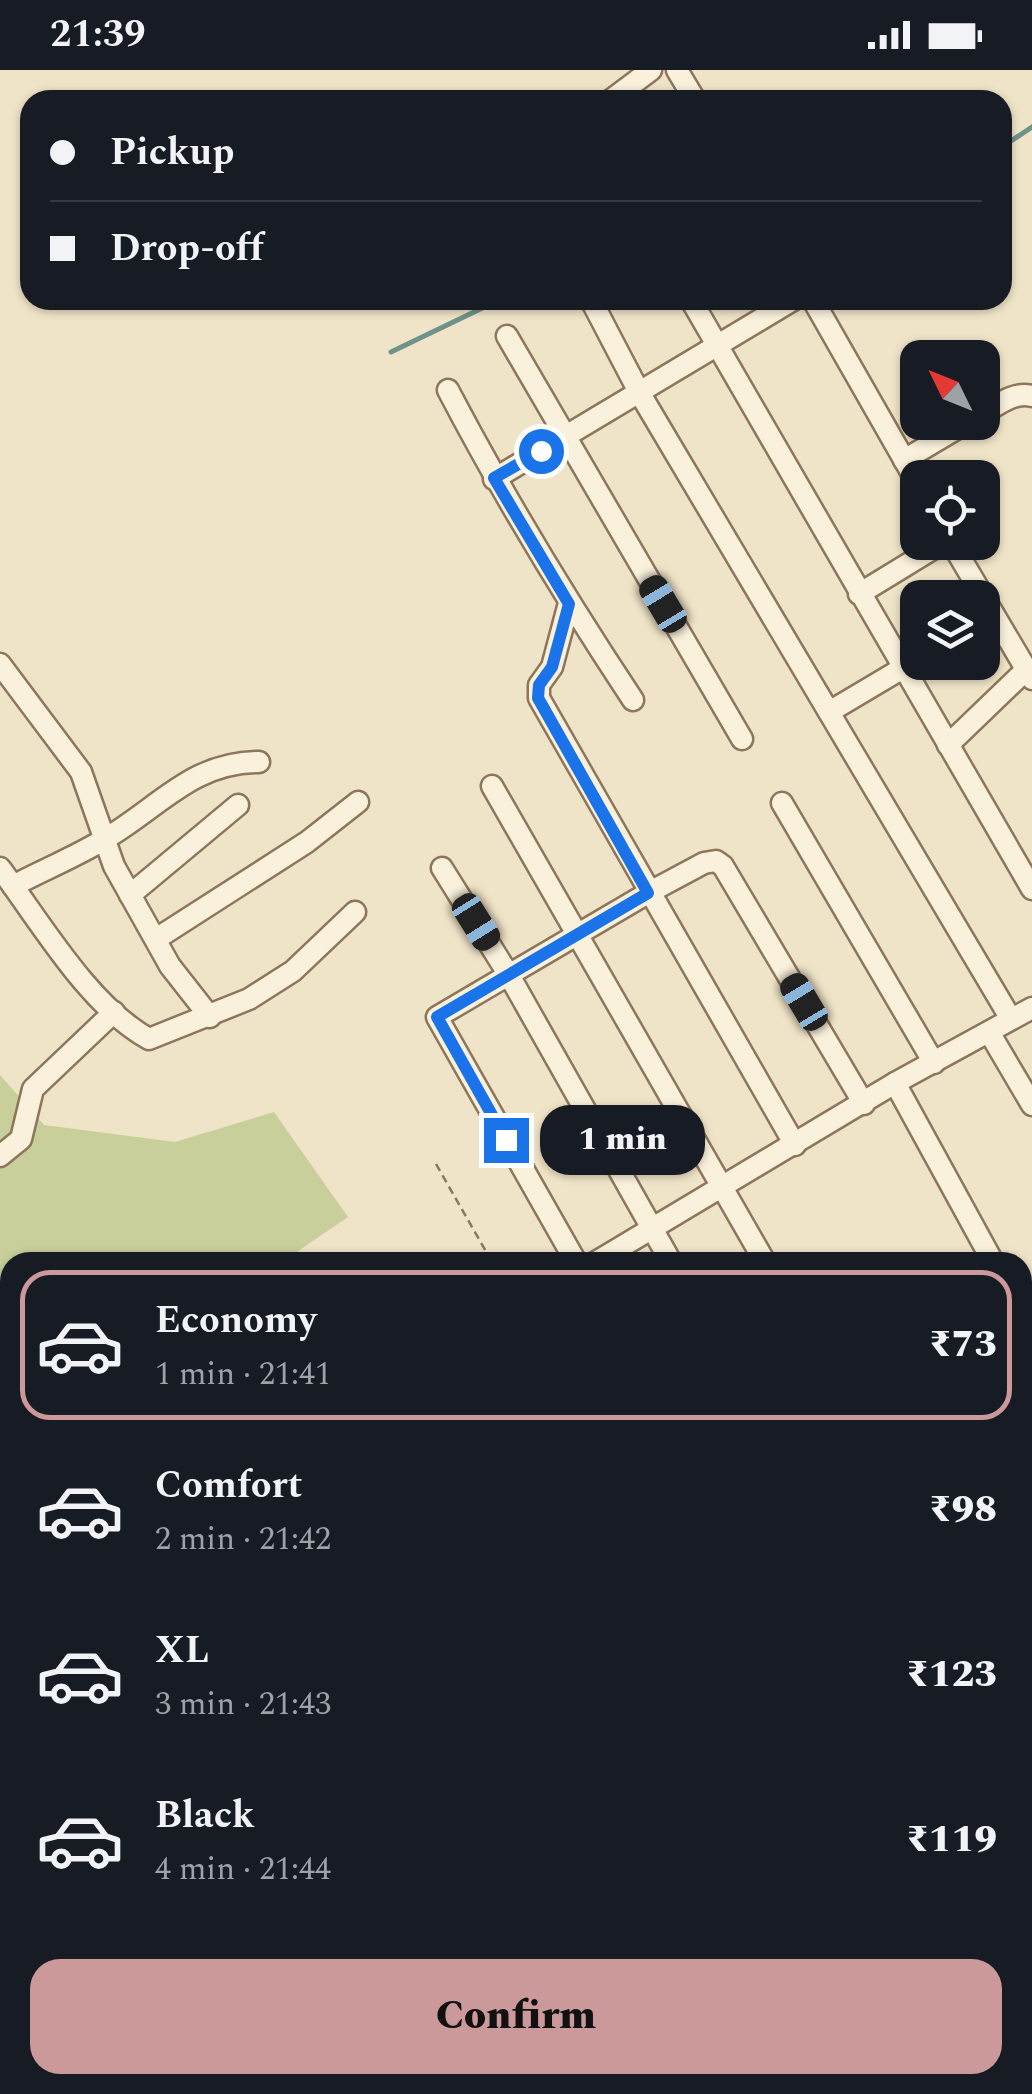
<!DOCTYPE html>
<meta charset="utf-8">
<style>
body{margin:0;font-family:Spectral,serif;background:#242831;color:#f1f3f6;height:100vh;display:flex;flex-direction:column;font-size:38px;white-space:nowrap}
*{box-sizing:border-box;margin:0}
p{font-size:32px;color:#9ea1a6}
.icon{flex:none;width:55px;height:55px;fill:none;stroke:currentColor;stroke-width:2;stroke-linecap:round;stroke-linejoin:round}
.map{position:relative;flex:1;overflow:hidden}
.sheet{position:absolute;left:0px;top:1182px;width:1032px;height:842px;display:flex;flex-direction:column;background:#171b24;border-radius:30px 30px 0 0;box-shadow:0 2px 8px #0004}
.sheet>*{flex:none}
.hud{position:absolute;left:20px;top:20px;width:992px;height:220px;border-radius:30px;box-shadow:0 2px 8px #0004;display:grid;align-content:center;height:220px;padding:0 30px;background:#171b24}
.needle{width:65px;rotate:313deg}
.buttons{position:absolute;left:900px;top:270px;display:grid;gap:20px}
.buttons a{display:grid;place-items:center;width:100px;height:100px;border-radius:20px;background:#171b24;box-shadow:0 2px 8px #0004;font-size:50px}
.end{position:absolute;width:45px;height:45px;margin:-22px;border:12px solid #1a73e8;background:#fff;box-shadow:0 0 0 5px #fff}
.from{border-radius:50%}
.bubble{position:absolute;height:70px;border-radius:30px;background:#171b24;box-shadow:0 2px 8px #0004;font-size:32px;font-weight:800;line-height:70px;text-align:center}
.car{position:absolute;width:30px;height:60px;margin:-30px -15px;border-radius:12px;box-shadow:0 0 8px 2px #0007;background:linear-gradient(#222 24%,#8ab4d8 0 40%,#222 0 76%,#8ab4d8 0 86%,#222 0)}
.hud b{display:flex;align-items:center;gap:35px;height:95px;font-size:38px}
.hud b+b{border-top:2px solid #363941}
.hud i{width:25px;height:25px;background:#f1f3f6}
ul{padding:18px 0 0;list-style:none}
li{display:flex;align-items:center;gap:30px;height:150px;margin:0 20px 15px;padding:0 10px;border:5px solid transparent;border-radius:30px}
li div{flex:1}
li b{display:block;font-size:38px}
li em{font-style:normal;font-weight:800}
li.current{border-color:#cc999b}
li>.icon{width:90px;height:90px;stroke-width:1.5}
.action{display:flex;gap:20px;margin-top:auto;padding:20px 30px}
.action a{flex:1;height:115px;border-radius:30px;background:#cc999b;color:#111;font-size:40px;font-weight:800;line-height:115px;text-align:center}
.status{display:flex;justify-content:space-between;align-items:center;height:70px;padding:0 50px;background:#171b24;direction:ltr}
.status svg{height:28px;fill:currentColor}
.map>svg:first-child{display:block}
.green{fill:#c9cf9b}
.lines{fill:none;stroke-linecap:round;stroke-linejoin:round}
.stream{stroke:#6f938a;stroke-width:5}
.minor-casing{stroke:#8d765c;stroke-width:25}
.major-casing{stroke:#5b4430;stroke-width:30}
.path{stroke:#8d765c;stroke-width:2.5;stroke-dasharray:8 5;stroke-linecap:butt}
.minor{stroke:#faf1dc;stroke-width:20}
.major{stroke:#f3d9a0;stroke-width:25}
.route{stroke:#1a73e8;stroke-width:12}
</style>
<div class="status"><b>21:39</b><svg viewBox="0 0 49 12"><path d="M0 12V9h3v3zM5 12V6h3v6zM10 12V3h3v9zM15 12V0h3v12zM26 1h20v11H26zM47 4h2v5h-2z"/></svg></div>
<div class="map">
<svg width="1032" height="2024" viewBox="0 0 1032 2024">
<rect width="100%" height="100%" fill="#f0e4c8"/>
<g class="green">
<polygon points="0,1005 44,1055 175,1072 274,1042 348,1147 282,1192 10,1192 10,1729 0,1721"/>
<polygon points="10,1884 10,2015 542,2015 543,2024 7,2024 0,2005 0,1899"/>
</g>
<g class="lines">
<g class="stream">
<polyline points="1002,77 1032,57"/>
<polyline points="391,282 499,230"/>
</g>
<g class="minor-casing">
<g id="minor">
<polyline points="677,0 695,30"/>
<polyline points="611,30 651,0"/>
<polyline points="591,230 639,322 1011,949"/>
<polyline points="691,230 1032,819"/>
<polyline points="813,230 918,414"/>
<polyline points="507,266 742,669"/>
<path d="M448,320c56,107 118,209 185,310"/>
<path d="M982,344c16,-9 32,-23 50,-18"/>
<polyline points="904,390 968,352"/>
<polyline points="494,409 793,230"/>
<polyline points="951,472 1032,609"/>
<polyline points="859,524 944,472"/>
<polyline points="569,533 552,597 539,615 539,628 795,1075"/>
<polyline points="0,594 81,702 114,796 170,896 210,947"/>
<polyline points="829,642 903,598"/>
<polyline points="948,675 1027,599"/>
<polyline points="492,716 765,1192"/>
<polyline points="782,733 934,993"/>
<path d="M0,798c41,55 89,138 149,171l100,-40 44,-28 62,-59"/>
<polyline points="442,798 510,907 671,1192"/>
<path d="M13,816c30,-16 62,-29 90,-46 55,-31 88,-78 156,-78"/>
<polyline points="130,825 238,735"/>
<polyline points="156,869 307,772 358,732"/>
<polyline points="989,962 1032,1035"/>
<polyline points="895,1013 993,1192"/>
<polyline points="0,1086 21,1069 33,1019 114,942"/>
<polyline points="576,1192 437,947 648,823 704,793 716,791 723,796 864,1034"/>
<polyline points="596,1192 895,1013 1032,938"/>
<polyline points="1022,1246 1032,1264"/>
<polyline points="1022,1579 1032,1593"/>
<polyline points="1022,1698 1032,1688"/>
<polyline points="1022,1722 1032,1736"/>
<polyline points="1022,1931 1032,1946"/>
<polyline points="715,2015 723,2024"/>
<polyline points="809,2015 815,2024"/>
<polyline points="777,2024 782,2015"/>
</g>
</g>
<g class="major-casing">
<g id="major">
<polyline points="1022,1995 1032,1992"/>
<polyline points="934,2024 961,2015"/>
<polyline points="995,2024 1032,2013"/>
</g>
</g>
<polyline class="path" points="436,1094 492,1192"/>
<use href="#minor" class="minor"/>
<use href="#major" class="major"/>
</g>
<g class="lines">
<polyline class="route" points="506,1070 437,947 648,823 538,628 539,615 552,597 569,534 494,408 541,381"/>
</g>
</svg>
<div class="buttons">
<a><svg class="needle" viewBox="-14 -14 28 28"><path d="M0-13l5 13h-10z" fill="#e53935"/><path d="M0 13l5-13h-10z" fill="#9ea1a6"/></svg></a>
<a><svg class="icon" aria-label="locate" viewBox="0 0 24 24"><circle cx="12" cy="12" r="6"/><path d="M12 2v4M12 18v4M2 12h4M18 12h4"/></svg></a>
<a><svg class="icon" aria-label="layers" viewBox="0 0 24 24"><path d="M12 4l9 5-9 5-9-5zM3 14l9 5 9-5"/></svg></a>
</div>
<i class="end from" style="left:541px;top:381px"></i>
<i class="end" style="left:506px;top:1070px"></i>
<div class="bubble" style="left:540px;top:1035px;width:165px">1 min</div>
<i class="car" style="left:663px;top:534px;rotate:329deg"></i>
<i class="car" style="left:476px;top:852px;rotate:148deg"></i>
<i class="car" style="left:804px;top:932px;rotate:329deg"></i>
<div class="hud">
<b><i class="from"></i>Pickup</b>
<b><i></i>Drop-off</b>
</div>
<section class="sheet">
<ul>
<li class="current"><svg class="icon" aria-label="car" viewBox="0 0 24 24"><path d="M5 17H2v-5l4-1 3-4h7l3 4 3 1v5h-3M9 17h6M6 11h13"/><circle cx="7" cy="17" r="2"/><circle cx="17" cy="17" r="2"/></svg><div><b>Economy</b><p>1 min · 21:41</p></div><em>₹73</em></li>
<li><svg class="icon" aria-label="car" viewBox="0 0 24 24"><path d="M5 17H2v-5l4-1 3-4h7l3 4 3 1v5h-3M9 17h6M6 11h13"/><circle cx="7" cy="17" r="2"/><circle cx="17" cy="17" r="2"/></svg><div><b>Comfort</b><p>2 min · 21:42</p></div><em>₹98</em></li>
<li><svg class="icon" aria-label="car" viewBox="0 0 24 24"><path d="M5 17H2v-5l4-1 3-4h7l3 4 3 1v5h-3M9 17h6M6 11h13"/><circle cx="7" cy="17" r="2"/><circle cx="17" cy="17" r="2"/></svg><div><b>XL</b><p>3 min · 21:43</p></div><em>₹123</em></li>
<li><svg class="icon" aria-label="car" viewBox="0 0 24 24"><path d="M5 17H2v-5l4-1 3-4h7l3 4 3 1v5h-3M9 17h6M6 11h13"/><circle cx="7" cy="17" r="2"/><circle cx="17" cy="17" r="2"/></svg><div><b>Black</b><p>4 min · 21:44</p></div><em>₹119</em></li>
</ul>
<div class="action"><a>Confirm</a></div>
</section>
</div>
